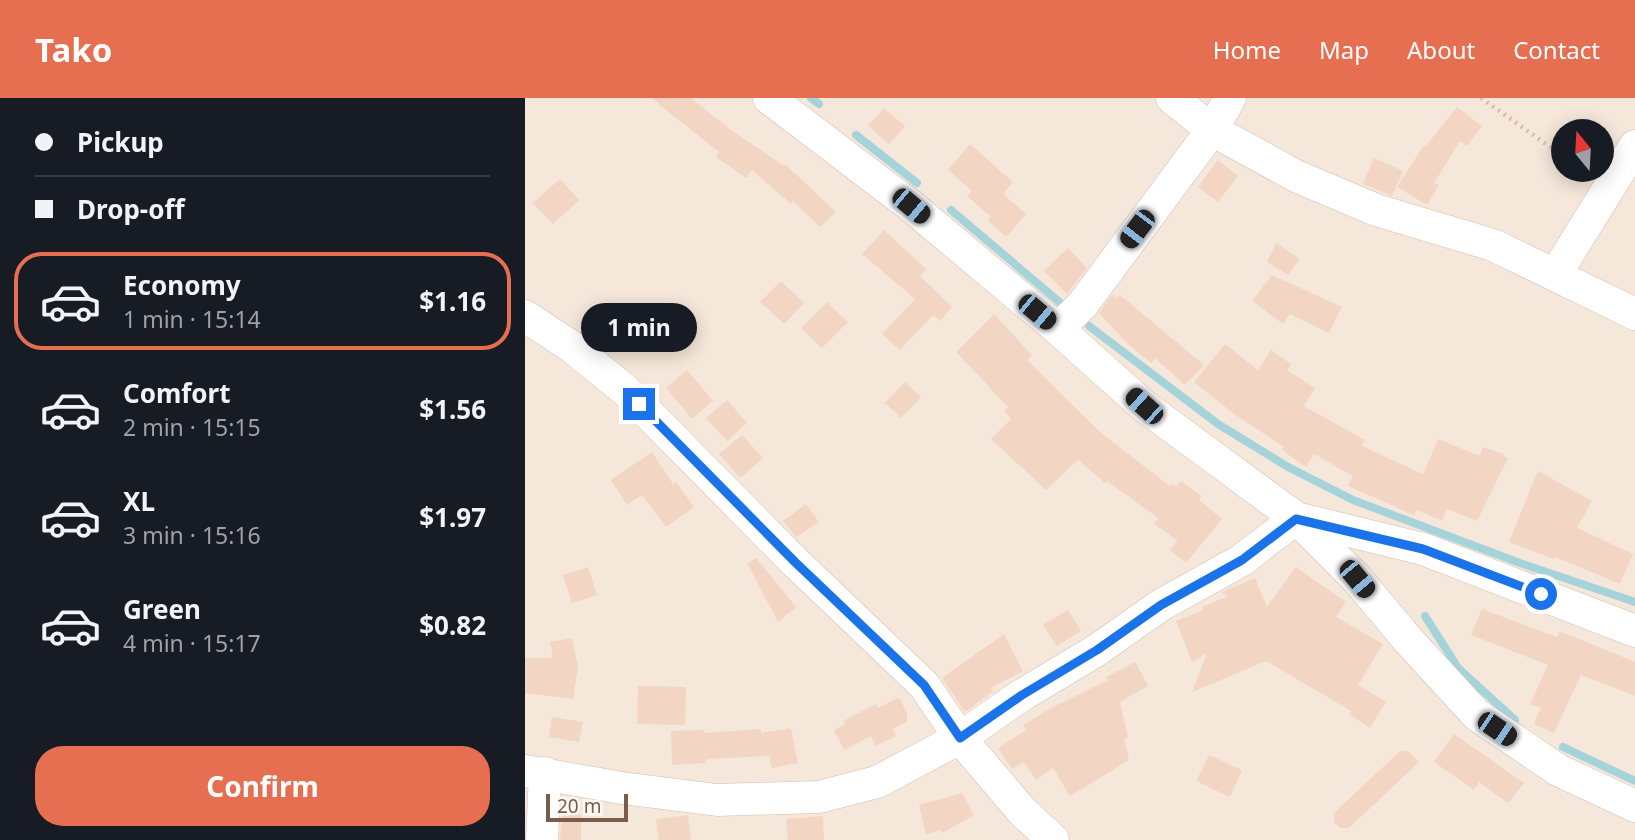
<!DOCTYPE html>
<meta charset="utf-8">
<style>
body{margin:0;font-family:"Noto Sans",sans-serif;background:#242831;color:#f1f3f6;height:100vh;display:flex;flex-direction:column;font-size:26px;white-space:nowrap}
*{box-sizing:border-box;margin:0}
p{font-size:23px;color:#9ea1a6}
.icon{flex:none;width:38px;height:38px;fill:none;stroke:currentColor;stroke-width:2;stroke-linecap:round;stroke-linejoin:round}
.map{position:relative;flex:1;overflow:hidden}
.details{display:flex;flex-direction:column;background:#171b24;width:525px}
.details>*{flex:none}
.hud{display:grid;align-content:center;height:154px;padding:0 35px;background:#171b24}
.needle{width:46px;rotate:342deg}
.buttons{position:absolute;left:1026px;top:21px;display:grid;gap:14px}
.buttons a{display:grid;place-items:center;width:63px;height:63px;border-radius:50%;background:#171b24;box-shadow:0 4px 18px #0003;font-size:35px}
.scale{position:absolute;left:21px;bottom:18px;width:82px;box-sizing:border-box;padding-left:7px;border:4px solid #7a5c4d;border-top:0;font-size:19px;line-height:24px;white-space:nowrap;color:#7a5c4d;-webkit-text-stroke:5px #fffaf3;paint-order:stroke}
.end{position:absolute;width:32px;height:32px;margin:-16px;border:9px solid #1a73e8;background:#fff;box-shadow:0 0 0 4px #fff}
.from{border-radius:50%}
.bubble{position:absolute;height:49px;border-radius:24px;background:#171b24;box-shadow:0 4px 18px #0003;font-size:23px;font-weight:700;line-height:49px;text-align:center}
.car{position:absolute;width:21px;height:42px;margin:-21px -10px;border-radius:9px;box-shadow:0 0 5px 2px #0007;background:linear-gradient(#222 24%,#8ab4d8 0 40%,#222 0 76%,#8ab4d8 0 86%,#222 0)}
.hud b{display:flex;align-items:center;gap:24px;height:66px;font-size:26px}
.hud b+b{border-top:2px solid #363941}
.hud i{width:18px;height:18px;background:#f1f3f6}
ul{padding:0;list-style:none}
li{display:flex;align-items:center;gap:21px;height:98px;margin:0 14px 10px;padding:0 21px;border:4px solid transparent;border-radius:28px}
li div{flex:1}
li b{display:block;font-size:26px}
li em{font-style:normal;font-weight:700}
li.active{border-color:#e76f51}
li>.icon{width:63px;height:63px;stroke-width:1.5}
.button{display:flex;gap:14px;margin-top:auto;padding:14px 35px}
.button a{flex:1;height:80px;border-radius:28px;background:#e76f51;color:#fff;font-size:28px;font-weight:700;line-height:80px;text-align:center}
header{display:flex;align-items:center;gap:42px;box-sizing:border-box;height:98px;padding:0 35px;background:#e76f51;color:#fff}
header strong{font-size:33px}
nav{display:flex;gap:38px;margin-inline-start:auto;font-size:24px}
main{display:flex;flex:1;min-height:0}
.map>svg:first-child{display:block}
.residential{fill:#f5e8da;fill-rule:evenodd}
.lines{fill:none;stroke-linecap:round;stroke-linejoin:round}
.stream{stroke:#a5d3da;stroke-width:8}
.building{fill:#f3d5c3}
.minor-casing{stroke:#d1beb0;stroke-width:33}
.path{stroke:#d9b8a5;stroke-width:4.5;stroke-dasharray:2 5;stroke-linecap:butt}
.minor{stroke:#fff;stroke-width:32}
.route{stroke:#1a73e8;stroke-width:9}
</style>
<header>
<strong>Tako</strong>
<nav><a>Home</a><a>Map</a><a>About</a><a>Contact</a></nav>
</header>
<main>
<section class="details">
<div class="hud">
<b><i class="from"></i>Pickup</b>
<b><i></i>Drop-off</b>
</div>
<ul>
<li class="active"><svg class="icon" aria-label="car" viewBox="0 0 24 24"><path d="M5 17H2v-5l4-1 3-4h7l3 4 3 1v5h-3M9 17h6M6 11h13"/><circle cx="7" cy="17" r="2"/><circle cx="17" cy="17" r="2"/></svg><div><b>Economy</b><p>1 min · 15:14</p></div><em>$1.16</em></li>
<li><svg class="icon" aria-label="car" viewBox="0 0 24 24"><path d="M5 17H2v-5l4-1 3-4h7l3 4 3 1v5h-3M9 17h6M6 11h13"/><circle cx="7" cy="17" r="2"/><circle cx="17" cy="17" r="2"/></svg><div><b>Comfort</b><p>2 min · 15:15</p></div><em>$1.56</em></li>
<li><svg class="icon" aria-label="car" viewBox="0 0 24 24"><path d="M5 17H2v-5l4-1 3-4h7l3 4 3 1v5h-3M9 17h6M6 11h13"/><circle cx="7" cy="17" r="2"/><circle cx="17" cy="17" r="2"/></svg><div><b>XL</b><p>3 min · 15:16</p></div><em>$1.97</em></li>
<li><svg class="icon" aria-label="car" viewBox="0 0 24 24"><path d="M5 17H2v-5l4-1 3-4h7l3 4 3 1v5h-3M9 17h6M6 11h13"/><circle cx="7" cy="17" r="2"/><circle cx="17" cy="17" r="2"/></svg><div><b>Green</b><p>4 min · 15:17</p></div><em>$0.82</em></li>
</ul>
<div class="button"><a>Confirm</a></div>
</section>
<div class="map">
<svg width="1110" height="742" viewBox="0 0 1110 742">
<rect width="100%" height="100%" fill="#fdf6ec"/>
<path class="residential" d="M0,0h1110v742h-1110zM1038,33h38v39h-38z"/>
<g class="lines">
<g class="stream">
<polyline points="286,0 294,6"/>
<polyline points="331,37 392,85"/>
<polyline points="426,112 538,207"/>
<polyline points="564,228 693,326 763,369 828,402 995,465 1110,504"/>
<polyline points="900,518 933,570 990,622"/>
<polyline points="1038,649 1110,683"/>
</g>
</g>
<g class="building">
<polygon points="126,0 166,0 206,32 259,68 260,66 311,114 295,129 268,103 266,106 227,72 221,80 191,59 194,54"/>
<polygon points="932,9 957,28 942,48 935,43 909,85 914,87 902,107 872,89 899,47 901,48"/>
<polygon points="359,10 380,28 364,46 343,28"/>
<polygon points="445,46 488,84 478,96 501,116 481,139 463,123 466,119 442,98 447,93 423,72"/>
<polygon points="849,60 878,73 867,98 838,86"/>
<polygon points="693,62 713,78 693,104 673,89"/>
<polygon points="35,81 54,102 28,126 8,105"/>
<polygon points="359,132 401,171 395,178 427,209 415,223 408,217 375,252 357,236 390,201 337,156"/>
<polygon points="751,145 775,161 763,177 742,164"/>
<polygon points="543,150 562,170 542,196 519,173"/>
<polygon points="747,177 817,209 804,235 765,216 758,226 727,203"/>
<polygon points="256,183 279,205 259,226 235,204"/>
<polygon points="588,196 592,200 595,197 679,267 660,287 630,260 626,265 604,247 574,215"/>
<polygon points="302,204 323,224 297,250 276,230"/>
<polygon points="469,216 507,257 502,262 576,335 645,388 647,386 651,389 656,383 677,398 674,402 697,421 661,465 645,452 653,443 629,426 633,420 582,383 580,385 553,362 521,392 466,341 486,321 479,313 483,309 431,254"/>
<polygon points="700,246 733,272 746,252 766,266 762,272 790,290 779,308 840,342 837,348 898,376 913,341 955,358 958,349 979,356 978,358 983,360 952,423 922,411 917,423 892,412 889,417 823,388 828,378 789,356 781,369 757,352 759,349 709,316 669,284"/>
<polygon points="162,272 188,303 167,321 141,290"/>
<polygon points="380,284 396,299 376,320 360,305"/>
<polygon points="202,302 222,325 202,343 181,320"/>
<polygon points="217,337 238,360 215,380 194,356"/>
<polygon points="127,354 148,386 151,384 169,409 141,429 117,397 102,407 86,382"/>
<polygon points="1013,373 1067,403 1052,430 1108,456 1095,486 1030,459 1029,461 984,444"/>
<polygon points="281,406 294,424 271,439 258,423"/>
<polygon points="231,460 271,509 253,524 222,465"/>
<polygon points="63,469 72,497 47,505 38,477"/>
<polygon points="771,469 821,504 811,519 858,546 833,587 861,604 845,630 824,616 826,613 741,563 667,594 682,555 667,564 651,523 678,512 677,509 703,498 697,494 730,480 742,509"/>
<polygon points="957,511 1032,539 1035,533 1110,564 1110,598 1056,577 1029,635 1009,626 1016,610 1005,606 1023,567 946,537"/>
<polygon points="543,512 556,533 532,548 518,527"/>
<polygon points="479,536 498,573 466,590 468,593 440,614 417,580"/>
<polygon points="47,540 53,569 48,601 0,595 0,560 28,560 25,544"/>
<polygon points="610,564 623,588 595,604 603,640 599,641 604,662 545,698 528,670 511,682 499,664 487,671 473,650 501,632 498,627 528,609 583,582 581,579"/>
<polygon points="113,588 161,589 160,627 112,626"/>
<polygon points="374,599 382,615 382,624 367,631 371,638 351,648 346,638 319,652 309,632 320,626 318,623 351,606 353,610"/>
<polygon points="27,619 58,624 54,644 24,639"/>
<polygon points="266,630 273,665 247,670 244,658 181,661 181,665 147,667 146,633 179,632 179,635 236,631 236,635"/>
<polygon points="929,636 999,685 983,705 954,684 949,692 909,664"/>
<polygon points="875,653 883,653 894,664 824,730 815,730 809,724 809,715"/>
<polygon points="684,657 717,672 705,699 671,683"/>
<polygon points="437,695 449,717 417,735 415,732 401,736 394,707"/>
<polygon points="37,717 56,717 56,742 35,742"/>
<polygon points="163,717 166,742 134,742 131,721"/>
<polygon points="298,718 299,742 263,742 261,721"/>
</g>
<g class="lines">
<g class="minor-casing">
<g id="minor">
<polyline points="244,0 386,108 533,231 619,308 771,420 832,481 884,543 952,617 1033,672 1110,708"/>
<polyline points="647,0 687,32 771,78 851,112 968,147 1110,216"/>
<polyline points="1030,177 1110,48"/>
<polyline points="0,218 47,249 100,292 270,464 399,587 435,640 497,713 528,742"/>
<polyline points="533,231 558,206 687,32 705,0"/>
<polyline points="0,673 97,690 192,702 294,699 352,684 435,640 497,597 572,552 636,507 717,462 771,420 898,451 1110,533"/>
<polyline points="17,742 20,675"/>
</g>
</g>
<polyline class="path" points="956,0 1038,58"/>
<use href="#minor" class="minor"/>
</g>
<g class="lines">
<polyline class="route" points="114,306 270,464 399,587 435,640 497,597 572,552 636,507 717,462 771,421 898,451 1016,496"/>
</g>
</svg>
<div class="buttons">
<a><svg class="needle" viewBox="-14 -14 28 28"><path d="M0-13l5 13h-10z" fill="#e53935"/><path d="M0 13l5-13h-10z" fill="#9ea1a6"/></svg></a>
</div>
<div class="scale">20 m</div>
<i class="end from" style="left:1016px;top:496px"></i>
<i class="end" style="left:114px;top:306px"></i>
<div class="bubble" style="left:56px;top:205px;width:116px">1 min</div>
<i class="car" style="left:386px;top:108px;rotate:130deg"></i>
<i class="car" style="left:612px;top:131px;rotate:217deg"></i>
<i class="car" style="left:512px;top:214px;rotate:130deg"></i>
<i class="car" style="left:619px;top:308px;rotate:312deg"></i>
<i class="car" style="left:832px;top:481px;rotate:140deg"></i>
<i class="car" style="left:972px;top:631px;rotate:124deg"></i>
</div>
</main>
